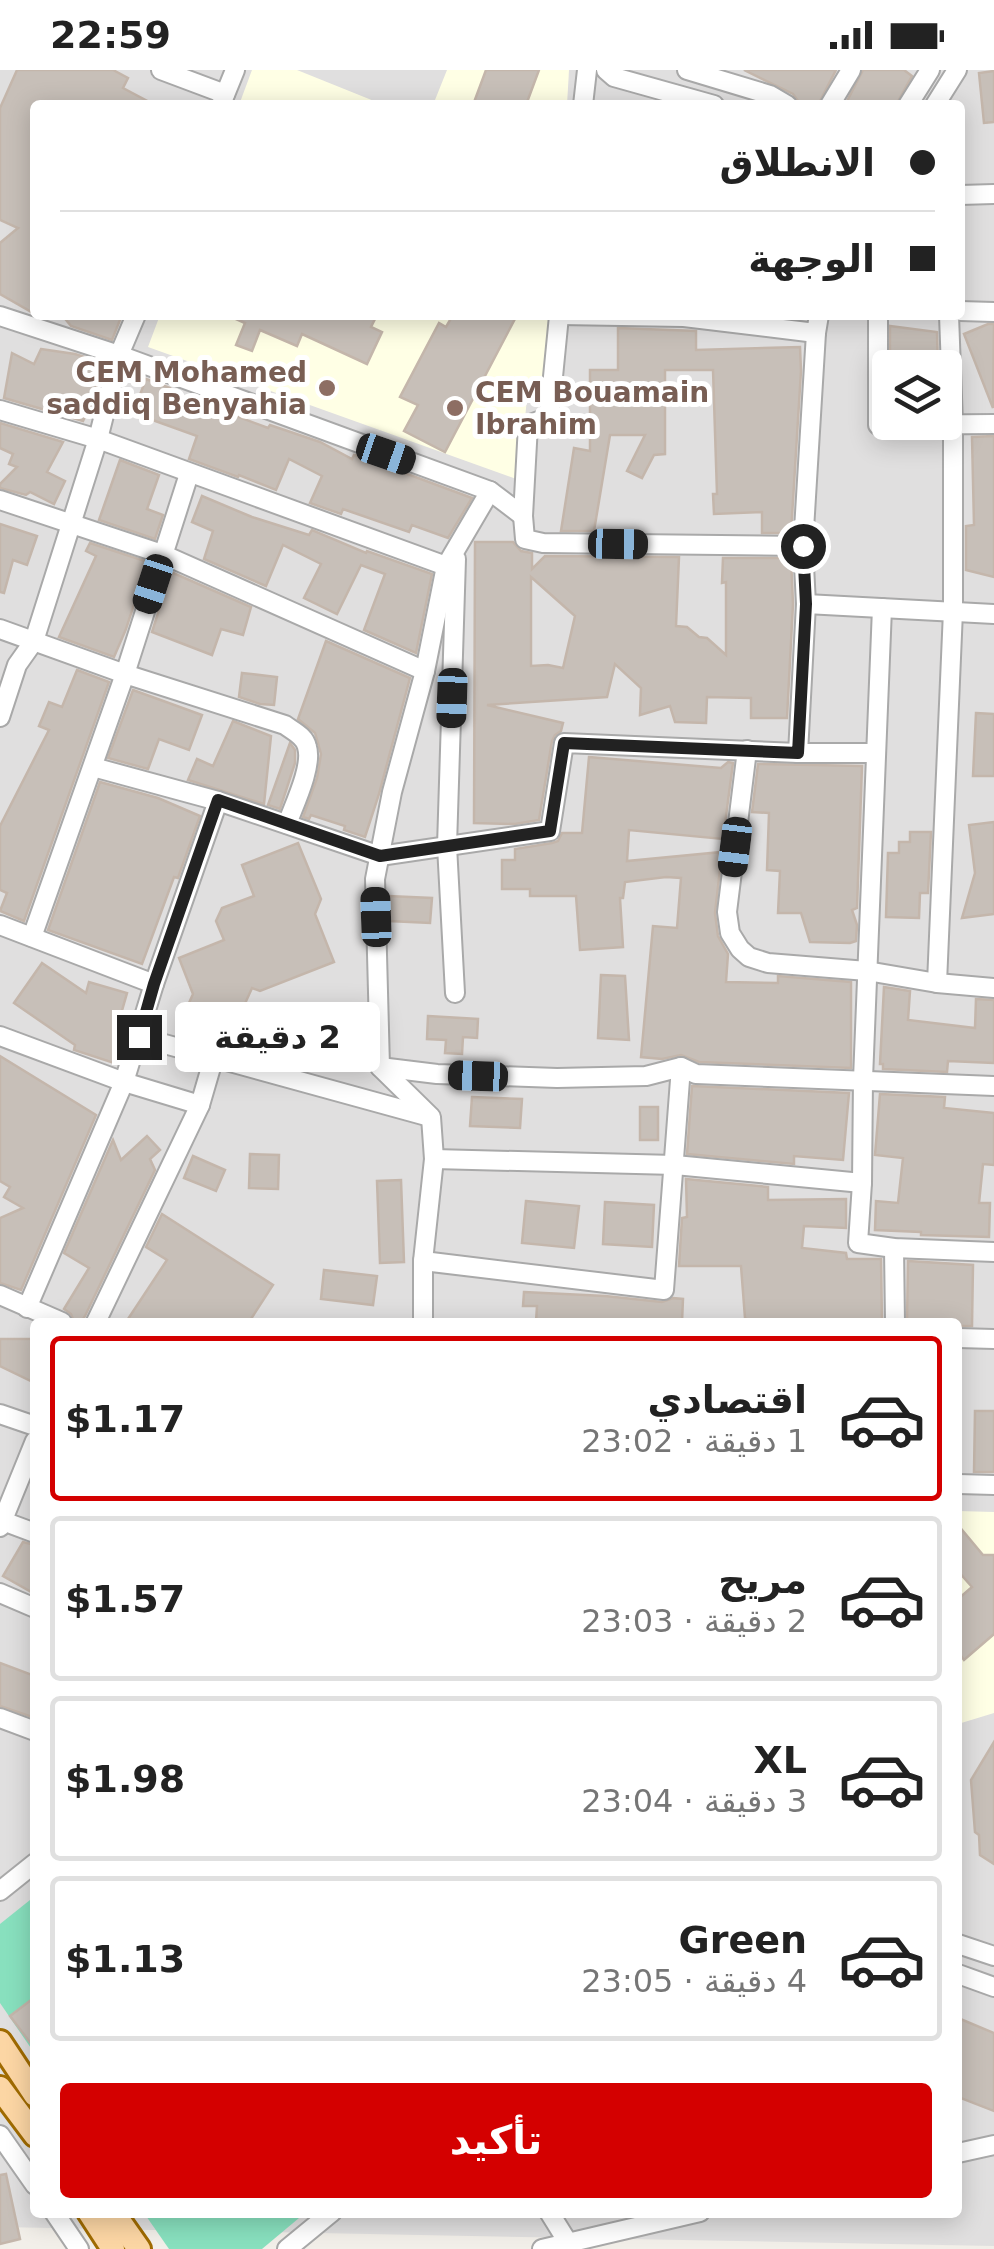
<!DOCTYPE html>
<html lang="ar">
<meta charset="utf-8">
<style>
body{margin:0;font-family:"DejaVu Sans",Vazirmatn,sans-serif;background:#f2f2f2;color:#222;direction:rtl;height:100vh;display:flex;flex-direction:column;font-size:38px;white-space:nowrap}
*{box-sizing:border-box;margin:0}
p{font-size:32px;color:#767676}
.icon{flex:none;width:55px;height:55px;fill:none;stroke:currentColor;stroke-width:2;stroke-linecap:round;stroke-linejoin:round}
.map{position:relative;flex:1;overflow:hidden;direction:ltr}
.side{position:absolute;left:30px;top:1248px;width:932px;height:900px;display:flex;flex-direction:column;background:#fff;border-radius:10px;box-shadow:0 5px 25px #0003;direction:rtl}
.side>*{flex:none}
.top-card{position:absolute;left:30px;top:30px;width:935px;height:220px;border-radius:10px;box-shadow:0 5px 25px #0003;direction:rtl;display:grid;align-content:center;height:220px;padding:0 30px;background:#fff}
.fabs{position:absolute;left:872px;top:280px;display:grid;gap:20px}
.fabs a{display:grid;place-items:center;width:90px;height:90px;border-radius:10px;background:#fff;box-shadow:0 5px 25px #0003;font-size:50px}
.end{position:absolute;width:45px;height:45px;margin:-22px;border:12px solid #222;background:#fff;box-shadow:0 0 0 5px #fff}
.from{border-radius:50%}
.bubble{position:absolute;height:70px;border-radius:10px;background:#fff;box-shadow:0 5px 25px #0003;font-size:32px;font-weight:700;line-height:70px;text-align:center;direction:rtl}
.car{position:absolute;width:30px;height:60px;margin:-30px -15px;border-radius:12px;box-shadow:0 0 8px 2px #0007;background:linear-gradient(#222 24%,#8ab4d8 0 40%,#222 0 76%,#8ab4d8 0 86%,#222 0)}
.top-card b{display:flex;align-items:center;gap:35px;height:95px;font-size:38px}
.top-card b+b{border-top:2px solid #e0e0e0}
.top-card i{width:25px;height:25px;background:#222}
ul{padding:18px 0 0;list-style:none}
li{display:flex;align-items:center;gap:30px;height:165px;margin:0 20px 15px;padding:0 10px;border:5px solid #e0e0e0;border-radius:10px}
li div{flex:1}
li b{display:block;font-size:38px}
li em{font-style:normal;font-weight:700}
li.on{border-color:#d40000}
li>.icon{width:90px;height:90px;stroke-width:1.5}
.action{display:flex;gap:20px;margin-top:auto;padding:20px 30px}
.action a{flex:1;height:115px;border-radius:10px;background:#d40000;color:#fff;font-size:40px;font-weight:700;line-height:115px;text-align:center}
.status{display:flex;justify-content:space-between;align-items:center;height:70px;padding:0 50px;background:#fff;direction:ltr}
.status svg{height:28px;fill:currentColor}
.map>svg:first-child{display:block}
.residential{fill:#e0dfdf;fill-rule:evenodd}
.education{fill:#ffffe5}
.pitch{fill:#88e0be}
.building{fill:#c7bfb8;stroke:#c4b6ab;stroke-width:2.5;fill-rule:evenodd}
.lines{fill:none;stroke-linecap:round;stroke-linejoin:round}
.minor-casing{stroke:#a9a9a9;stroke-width:22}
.major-casing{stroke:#a06b00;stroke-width:28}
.minor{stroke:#fff;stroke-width:18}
.major{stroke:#fcd6a4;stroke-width:22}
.route{stroke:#222;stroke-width:12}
.education-dot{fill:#8d6e63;stroke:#fff;stroke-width:4}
.labels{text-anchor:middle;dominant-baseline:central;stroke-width:10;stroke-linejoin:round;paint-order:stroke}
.education-label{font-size:28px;font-weight:bold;fill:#785e54;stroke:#fff;text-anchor:end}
</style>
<div class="status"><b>22:59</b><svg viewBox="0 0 49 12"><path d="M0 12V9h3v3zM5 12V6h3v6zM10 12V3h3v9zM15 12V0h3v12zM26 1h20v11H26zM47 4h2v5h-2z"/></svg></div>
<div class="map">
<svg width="994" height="2179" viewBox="0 0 994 2179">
<rect width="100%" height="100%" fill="#f2efe9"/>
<path class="residential" d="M0,0h994v2176l-994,-19zM35,35h925v210h-925zM890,298h55v54h-55zM35,1252h923v890h-923z"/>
<g class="education">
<polygon points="252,0 297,0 384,35 239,35"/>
<polygon points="447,0 569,0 567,35 433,35"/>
<polygon points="160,245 553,245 548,318 528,318 519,410 148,277"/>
<polygon points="958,1441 994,1442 994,1643 958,1654"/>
</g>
<g class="pitch">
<polygon points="35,1826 35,1984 0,1933 0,1854"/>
<polygon points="144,2143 305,2143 262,2179 169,2179"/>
</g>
<g class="building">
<polygon points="17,0 113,0 128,8 123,18 155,35 35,35 35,244 0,224 0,173 18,158 0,150 0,38"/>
<polygon points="486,0 539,0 526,35 473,35"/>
<polygon points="744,0 836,0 818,35 801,35 793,24"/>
<polygon points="863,0 904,0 912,6 896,35 845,35"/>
<polygon points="994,1 994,52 984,53 979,3"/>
<polygon points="62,245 122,245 112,270 71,256"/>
<polygon points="227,245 377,245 371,257 382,262 367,294 302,264 297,276 260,260 252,281 236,275 245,253"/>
<polygon points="453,245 517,245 445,382 404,361 418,335 400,327 439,253 446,257"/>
<polygon points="988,254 994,254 993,338 964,264"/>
<polygon points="890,256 937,262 938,298 890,298"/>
<polygon points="618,258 696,261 696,280 800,277 801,301 791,463 762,463 762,442 714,444 713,424 717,424 713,300 665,300 665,384 654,385 642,408 627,401 645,365 610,365 594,461 561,461 574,378 590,381 590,300 618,300"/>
<polygon points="41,279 75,284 101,292 95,327 83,351 4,328 12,283 34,294"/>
<polygon points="146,309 170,318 169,321 268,358 270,355 320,372 352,389 354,385 359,386 472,428 448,468 412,455 409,462 343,439 341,444 310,433 322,406 289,389 276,420 239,405 238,407 189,389 197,366 133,343"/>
<polygon points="0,353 63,372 47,402 65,411 54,434 30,422 26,425 0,418 0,414 17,397 9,394 13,384 0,378"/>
<polygon points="994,366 994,507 966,500 966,456 974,455 972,367"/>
<polygon points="120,390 159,405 147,439 163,445 155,469 99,450"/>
<polygon points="202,426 252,447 309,465 312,460 366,483 367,481 432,504 416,583 364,560 385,504 361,495 337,544 304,528 321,494 283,475 266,516 204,489 213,461 192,452"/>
<polygon points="0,454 37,466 27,495 13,490 4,523 0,522"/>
<path d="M475,472h38l8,9 11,2v16l13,-13 134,1 -3,69 11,1 12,10 8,1 19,17v-73l-4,1 1,-25h68l2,46 -6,114h-36v-20l-44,-1 -1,26 -31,-1 -5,-16 -30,9 1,-27 -26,-24 -8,33 -120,8 76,18 -2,8 -6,4 -3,6 -13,79 -24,4 -41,-1zM531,507l44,39 -12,52 -15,-3 -17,1z"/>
<polygon points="90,473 148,492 126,559 114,587 59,567 96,486 86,481"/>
<polygon points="171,502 251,537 243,565 221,559 212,585 152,562"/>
<polygon points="326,571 410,608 379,724 365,767 344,760 345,756 311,745 309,749 303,747 317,708 321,684 315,663 298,649"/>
<polygon points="77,600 109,612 24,851 0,841 7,823 0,820 0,756 49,660 39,656 49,632 62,637"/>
<polygon points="242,603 277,607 274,635 260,634 239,627"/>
<polygon points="133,620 202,645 189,680 159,669 148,699 108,688"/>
<polygon points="976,643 994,644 994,706 973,706"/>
<polygon points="233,651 271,666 264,734 188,710 197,689 213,696"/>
<polygon points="290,673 295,680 295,693 280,739 268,735"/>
<polygon points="589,687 721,698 728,692 733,693 723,769 629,760 627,791 722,782 715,843 718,866 728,884 726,912 778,913 778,906 851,912 851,998 699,992 681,985 662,989 641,987 653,856 677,858 681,808 666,807 625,812 623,828 620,828 623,877 580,880 576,826 530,826 530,819 502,819 502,790 515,790 515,779 552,773 558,771 562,763 582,763"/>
<polygon points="758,694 862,696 857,838 852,840 857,855 856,871 850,873 810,872 801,843 778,843 780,801 767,800 769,743 752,742"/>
<polygon points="100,712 158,728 200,746 178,808 174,807 142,894 48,860"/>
<polygon points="994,752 994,844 962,848 975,803 969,755"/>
<polygon points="910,762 931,762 928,823 920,823 919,848 886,847 888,783 899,783 899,772 910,772"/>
<polygon points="298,773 321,829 315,844 334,892 260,921 252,918 243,938 232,942 239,961 230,964 224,978 185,962 181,951 193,924 179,888 224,870 216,851 222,838 254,826 242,795"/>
<polygon points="388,826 432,828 430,853 389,851"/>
<polygon points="42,893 86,923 89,912 127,923 117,958 124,961 114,993 74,980 75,975 14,933"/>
<polygon points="601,905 625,906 629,970 598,968"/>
<polygon points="884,917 910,921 908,950 975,958 976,929 994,930 994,993 948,991 947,1002 883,999 883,994 880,994"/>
<polygon points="428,946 478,949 477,968 463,967 462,984 445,983 446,970 427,969"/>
<polygon points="0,986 96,1045 21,1220 0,1213 0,1148 23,1138 4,1127 10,1117 0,1111"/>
<polygon points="692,1016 849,1023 843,1090 794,1086 794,1094 687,1084"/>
<polygon points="880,1024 945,1027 944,1038 994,1043 994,1095 983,1094 979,1133 990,1133 989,1167 921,1165 921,1162 875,1160 876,1131 898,1133 903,1088 875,1085"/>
<polygon points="472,1027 522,1029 520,1058 470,1056"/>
<rect x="640" y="1037" width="18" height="33"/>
<polygon points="147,1066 160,1080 150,1089 155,1100 85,1246 81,1252 74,1252 71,1244 64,1239 89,1198 64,1183 113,1070 121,1090"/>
<polygon points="250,1084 279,1085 278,1119 249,1118"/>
<polygon points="193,1086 225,1100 216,1121 184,1108"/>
<polygon points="686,1109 768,1117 768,1130 846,1129 846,1158 804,1156 802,1178 846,1183 847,1189 881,1189 882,1252 753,1252 745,1248 741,1196 679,1196 682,1148 687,1147"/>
<polygon points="401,1110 404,1192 380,1193 377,1111"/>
<polygon points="526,1131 579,1136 574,1178 522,1173"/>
<polygon points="605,1132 654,1135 652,1177 603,1174"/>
<polygon points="162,1144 273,1215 249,1252 126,1252 167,1190 146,1177"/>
<polygon points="908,1191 973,1195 972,1256 958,1256 958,1252 907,1252"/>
<polygon points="324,1200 377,1206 373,1235 321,1229"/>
<polygon points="524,1222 605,1226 662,1232 673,1228 683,1229 682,1252 536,1252 537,1236 523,1236"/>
<polygon points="0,1269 35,1269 35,1313 0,1296"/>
<polygon points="975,1341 994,1341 994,1402 974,1402"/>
<polygon points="958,1455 983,1485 994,1485 994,1564 964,1590 958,1582 958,1529 972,1517 958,1501"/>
<polygon points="23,1472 35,1475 35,1524 3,1506"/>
<polygon points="0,1593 35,1606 35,1648 0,1636"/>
<polygon points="994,1672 994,1794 980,1785 979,1765 975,1762 971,1710"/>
<polygon points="35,1927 35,1979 10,1946"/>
<polygon points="958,1948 994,1963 994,2041 958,2027"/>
<polygon points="6,2104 20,2169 0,2174 0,2105"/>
</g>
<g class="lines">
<g class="minor-casing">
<g id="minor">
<polyline points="161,0 225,24"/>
<polyline points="606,0 614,7 714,35"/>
<polyline points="687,0 770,25 787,35"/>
<polyline points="222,32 235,0"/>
<polyline points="583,35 587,0"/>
<polyline points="830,35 851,0"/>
<polyline points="908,35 930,0"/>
<polyline points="935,35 957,0"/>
<polyline points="960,125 994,124"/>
<polyline points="960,241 994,242"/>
<polyline points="559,245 684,247 816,263"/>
<polyline points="878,245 878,355 994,354"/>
<polyline points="0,246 119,285 490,421 523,446 528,355 549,347 559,246"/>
<polyline points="0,340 98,369 446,496"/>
<polyline points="0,430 162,484 425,601"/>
<polyline points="523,446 525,469 543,473 803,476"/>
<polyline points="806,534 994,544"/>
<polyline points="882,538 863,1009 862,1113 858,1173 894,1178 994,1182"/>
<path d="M0,559l125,45 160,51c8,6 20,11 22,22 6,19 -13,58 -20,77"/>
<polyline points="0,647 17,595 34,571 98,369 119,285 136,245"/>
<polyline points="747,680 727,842 730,863 740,879 749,887 768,893 867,901 937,913 994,918"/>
<polyline points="798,683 806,534 803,476 816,263 819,245"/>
<polyline points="93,697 218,731 380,786 550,761 564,673 798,683 876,683"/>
<polyline points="0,855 154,914"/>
<polyline points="32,867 125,604 189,404"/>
<polyline points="937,913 953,541 953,354 949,245"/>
<polyline points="455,923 447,776 456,489"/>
<polyline points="0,966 124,1012 200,1035"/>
<polyline points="139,967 430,1047"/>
<polyline points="380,997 437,1004 557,1008 646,1006 681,997 696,1004 994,1016"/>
<polyline points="434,1089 675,1095 862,1113"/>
<polyline points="894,1178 895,1252"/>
<polyline points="423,1191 664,1220 681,997"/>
<polyline points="0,1225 62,1252"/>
<polyline points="27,1238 124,1012 154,914 218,731"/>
<polyline points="96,1252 200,1035 214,987"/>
<polyline points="423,1252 423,1191 434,1089 431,1047 380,997 375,809 392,722 425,601 446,496 490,421"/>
<polyline points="958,1268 994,1269"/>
<polyline points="0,1344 35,1356"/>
<polyline points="958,1414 994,1415"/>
<polyline points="0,1450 35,1463"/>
<polyline points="0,1457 35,1371"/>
<polyline points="0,1523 35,1538"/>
<polyline points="0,1648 35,1661"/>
<polyline points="0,1821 35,1793"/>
<polyline points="958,1874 994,1886"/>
<polyline points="958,1904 994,1917"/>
<polyline points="0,2065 35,2115"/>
<polyline points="958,2083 994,2075"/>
<polyline points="54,2142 79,2179"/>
<polyline points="549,2142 572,2179"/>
<polyline points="287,2179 332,2142"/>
<polyline points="542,2179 700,2142"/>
</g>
</g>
<g class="major-casing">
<g id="major">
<polyline points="0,1972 35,2025"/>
<polyline points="0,2018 35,2065"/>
<polyline points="89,2142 113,2179"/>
<polyline points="113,2142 139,2179"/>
</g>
</g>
<use href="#minor" class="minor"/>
<use href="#major" class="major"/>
</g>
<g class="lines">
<polyline class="route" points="139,967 154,914 218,730 380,786 550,761 564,673 798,683 806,534 803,476"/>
</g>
<g class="education-dot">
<circle cx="327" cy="318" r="10"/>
<circle cx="455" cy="338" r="10"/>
</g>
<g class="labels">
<g class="education-label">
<text x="307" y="302">CEM Mohamed<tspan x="307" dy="32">saddiq Benyahia</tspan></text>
<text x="475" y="322" text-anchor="start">CEM Bouamain<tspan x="475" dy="32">Ibrahim</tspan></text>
</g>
</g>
</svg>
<div class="fabs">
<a><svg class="icon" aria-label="layers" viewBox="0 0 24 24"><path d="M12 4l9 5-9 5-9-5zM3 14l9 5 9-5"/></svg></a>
</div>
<i class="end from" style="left:803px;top:476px"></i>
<i class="end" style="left:139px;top:967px"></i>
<div class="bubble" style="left:175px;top:932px;width:205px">2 دقيقة</div>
<i class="car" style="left:386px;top:384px;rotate:109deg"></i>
<i class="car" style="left:618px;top:474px;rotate:91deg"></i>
<i class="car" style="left:153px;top:514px;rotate:198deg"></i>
<i class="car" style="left:452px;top:628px;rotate:182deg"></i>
<i class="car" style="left:735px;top:777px;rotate:187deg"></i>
<i class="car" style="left:376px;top:847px;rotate:358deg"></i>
<i class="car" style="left:478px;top:1006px;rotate:272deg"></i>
<div class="top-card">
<b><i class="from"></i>الانطلاق</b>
<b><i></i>الوجهة</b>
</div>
<section class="side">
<ul>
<li class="on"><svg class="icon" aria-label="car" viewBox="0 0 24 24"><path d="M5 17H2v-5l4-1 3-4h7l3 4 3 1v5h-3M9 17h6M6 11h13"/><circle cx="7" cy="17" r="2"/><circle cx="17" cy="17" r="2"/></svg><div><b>اقتصادي</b><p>1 دقيقة · 23:02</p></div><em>$1.17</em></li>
<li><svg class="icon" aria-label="car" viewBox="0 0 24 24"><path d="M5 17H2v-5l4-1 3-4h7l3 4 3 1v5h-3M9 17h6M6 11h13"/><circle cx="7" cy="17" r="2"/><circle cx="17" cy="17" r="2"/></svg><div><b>مريح</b><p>2 دقيقة · 23:03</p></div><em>$1.57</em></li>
<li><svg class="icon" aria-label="car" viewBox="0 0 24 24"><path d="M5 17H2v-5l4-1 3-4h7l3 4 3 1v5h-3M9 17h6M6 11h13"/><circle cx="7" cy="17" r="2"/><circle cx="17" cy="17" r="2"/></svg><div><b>XL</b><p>3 دقيقة · 23:04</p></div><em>$1.98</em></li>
<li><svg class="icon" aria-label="car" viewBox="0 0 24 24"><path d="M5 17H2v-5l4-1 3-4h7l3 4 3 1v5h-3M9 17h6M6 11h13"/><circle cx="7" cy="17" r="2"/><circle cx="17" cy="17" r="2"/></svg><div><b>Green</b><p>4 دقيقة · 23:05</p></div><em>$1.13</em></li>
</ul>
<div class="action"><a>تأكيد</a></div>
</section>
</div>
